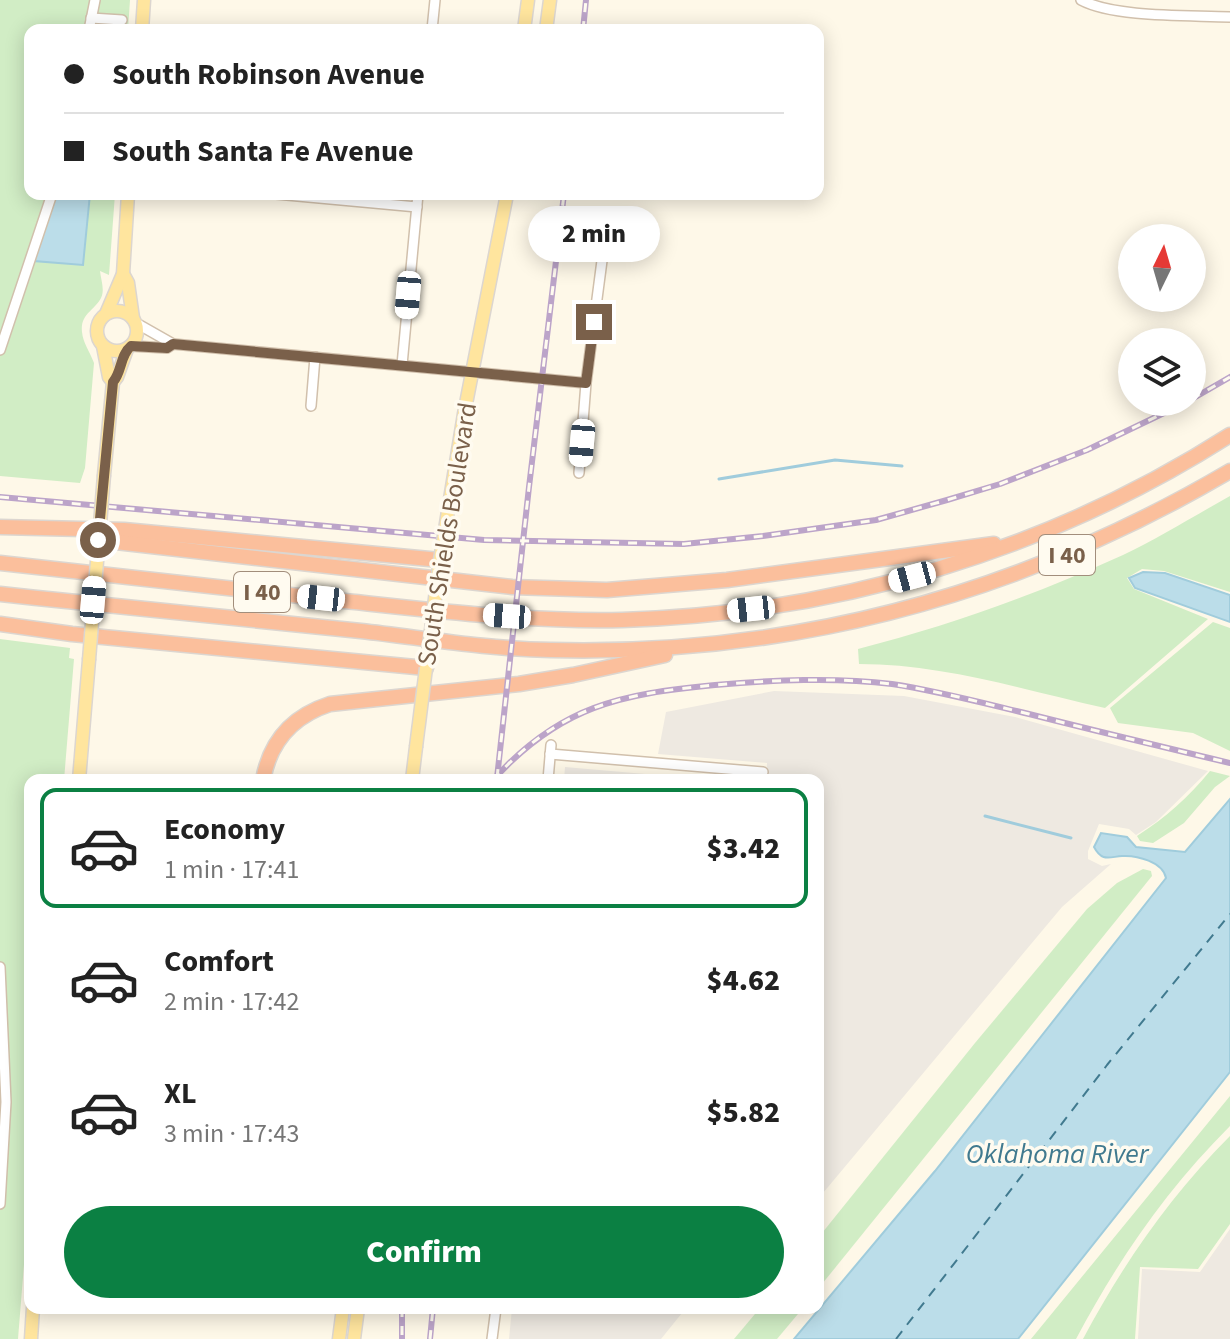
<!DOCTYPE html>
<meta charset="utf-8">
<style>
body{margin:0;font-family:"Source Sans 3",sans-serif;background:#f6f6f6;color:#222;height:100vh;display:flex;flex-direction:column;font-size:30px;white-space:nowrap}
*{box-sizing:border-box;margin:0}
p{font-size:26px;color:#767676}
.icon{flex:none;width:44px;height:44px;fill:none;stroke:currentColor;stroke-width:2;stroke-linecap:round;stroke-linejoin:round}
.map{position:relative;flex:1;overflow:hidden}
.drawer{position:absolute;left:24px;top:774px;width:800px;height:540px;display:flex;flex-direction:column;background:#fff;border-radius:16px;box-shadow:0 4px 20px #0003}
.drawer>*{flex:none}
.hud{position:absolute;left:24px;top:24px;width:800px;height:176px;border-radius:16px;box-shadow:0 4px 20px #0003;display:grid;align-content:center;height:176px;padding:0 40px;background:#fff}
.needle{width:52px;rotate:5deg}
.tools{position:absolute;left:1118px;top:224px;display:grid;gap:16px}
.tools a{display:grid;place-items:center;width:88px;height:88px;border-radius:50%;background:#fff;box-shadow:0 4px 20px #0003;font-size:40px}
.end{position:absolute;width:36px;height:36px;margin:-18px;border:10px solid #7a604a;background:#fff;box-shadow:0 0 0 4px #fff}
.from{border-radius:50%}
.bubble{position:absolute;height:56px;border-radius:28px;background:#fff;box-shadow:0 4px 20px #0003;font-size:26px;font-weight:800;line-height:56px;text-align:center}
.car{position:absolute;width:24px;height:48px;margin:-24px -12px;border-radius:10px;box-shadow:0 0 6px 2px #0007;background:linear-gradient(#fff 24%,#345 0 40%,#fff 0 76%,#345 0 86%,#fff 0)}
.hud b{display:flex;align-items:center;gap:28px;height:76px;font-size:30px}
.hud b+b{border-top:2px solid #e0e0e0}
.hud i{width:20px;height:20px;background:#222}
ul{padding:14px 0 0;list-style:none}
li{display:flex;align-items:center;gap:24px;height:120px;margin:0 16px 12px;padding:0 24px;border:4px solid transparent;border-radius:16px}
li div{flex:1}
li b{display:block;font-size:30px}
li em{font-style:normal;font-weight:800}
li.active{border-color:#0b8043}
li>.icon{width:72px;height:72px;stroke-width:1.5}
.action{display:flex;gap:16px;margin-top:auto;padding:16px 40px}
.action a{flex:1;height:92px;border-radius:48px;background:#0b8043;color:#fff;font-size:32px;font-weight:800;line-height:92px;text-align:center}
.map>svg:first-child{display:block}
.industrial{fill:#eee9e1}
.green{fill:#d1edc5}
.water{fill:#bbdde9;stroke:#a0ccdc;stroke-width:2}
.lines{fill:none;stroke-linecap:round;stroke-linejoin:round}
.stream{stroke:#a0ccdc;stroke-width:3}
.ferry{stroke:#417a8f;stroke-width:2;stroke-dasharray:10 8;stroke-linecap:butt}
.minor-casing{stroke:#d1c0ac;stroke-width:12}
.major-casing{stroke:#dcd6d0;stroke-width:15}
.highway-casing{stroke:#dcd6d0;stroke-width:17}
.minor{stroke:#fff;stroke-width:9}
.major{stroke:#ffe59e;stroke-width:12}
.highway{stroke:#fbbf9c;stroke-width:14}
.rail-casing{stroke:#bca4c9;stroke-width:6}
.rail{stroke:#fffbf0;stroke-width:3;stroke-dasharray:9;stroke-linecap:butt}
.major-bridge-casing{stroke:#dcd6d0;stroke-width:15;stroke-linecap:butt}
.major-bridge{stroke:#ffe59e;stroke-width:12}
.route{stroke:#7a604a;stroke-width:10}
.labels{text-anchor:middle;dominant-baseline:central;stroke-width:7;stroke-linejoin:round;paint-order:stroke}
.shield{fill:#fffbf0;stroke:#a28e7c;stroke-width:2}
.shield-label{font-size:24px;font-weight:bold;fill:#7a604a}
.street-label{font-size:26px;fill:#7a604a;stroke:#fffbf0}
.water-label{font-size:28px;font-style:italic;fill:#417a8f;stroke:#fffbf0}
</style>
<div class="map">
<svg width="1230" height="1339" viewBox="0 0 1230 1339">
<rect width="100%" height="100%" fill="#fef8e8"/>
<g class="industrial">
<polygon points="774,691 904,696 1015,717 1208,771 1156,822 1136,835 1129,829 1099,824 1088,851 1088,859 1102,866 1111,864 1062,907 818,1199 818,780 766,780 767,763 658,754 666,712"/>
<polygon points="565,767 714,780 564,780"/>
<polygon points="1230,1229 1230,1339 1138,1339 1142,1269 1200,1272"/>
<polygon points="512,1308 686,1308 661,1339 509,1339"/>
</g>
<g class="green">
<path d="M0,0h130l-2,30h-98v164h85l-6,81 -9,-4c1,9 5,19 1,27 -7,13 -21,16 -19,34 1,11 8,20 12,31l-9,105 -5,15 -80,-7z"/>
<path d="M1230,496v96l-66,-21 -22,-2 -15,9 7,11 74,30 -103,89c-81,-18 -162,-44 -246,-44l-1,-15c91,-23 179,-55 265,-94 36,-17 71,-39 107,-59z"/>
<polygon points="1213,622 1230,628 1230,751 1193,733 1118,723 1110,708"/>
<polygon points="0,639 70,648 69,658 74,659 64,780 30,780 30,1190 18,1339 0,1339"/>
<path d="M1210,771l20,5 -15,11 -31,36 -31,20 -13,-2 -3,-5c28,-18 52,-39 73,-65z"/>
<polygon points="1143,869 1151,871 1152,876 818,1289 818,1238 975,1043 1087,909 1117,883"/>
<path d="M1230,1096v30c-64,64 -112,134 -154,213h-45z"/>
<path d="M1230,1136v88l-32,45 -58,-2 -5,72h-52c40,-75 87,-143 147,-203z"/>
<polygon points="760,1308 803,1308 777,1339 734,1339"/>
</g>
<g class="water">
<polygon points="56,194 90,194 83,265 34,261"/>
<polygon points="1143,572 1165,573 1230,595 1230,622 1135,588 1129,578"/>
<path d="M1230,799v273l-212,267h-224l141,-168 231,-293c-3,-16 -29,-23 -44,-22 -13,1 -20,6 -28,-9l7,-14 26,4 9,10 49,5z"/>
</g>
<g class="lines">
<g class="stream">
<polyline points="719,479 835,460 902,466"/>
<polyline points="985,816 1071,838"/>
</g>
<polyline class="ferry" points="896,1339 1107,1065 1230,914"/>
<g class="minor-casing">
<g id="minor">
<path d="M1081,0c34,18 109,15 149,17"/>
<polyline points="91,18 122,20"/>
<polyline points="89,30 95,0"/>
<polyline points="432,30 435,0"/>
<polyline points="276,194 417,207"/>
<polyline points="136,323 173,344 586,383"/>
<polyline points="131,346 167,348 173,344"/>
<polyline points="0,350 52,194"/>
<polyline points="402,365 418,194"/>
<polyline points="311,406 315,357"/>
<polyline points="579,473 586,383 606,230"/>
<polyline points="550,754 763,772"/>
<polyline points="548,780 551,745"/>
<polyline points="0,967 6,1102 0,1204"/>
<polyline points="492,1339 496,1308"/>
</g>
</g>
<g class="major-casing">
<g id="major">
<polyline points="142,30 144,0"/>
<polyline points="524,30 528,0"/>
<polyline points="546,30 550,0"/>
<polyline points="123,274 128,283 133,318"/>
<circle cx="117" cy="331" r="20"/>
<polyline points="106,314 123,274 128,194"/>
<polyline points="103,346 109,377 113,382"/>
<polyline points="104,475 113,382 117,377 127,349"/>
<polyline points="79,780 89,660"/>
<polyline points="412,780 416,747"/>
<polyline points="31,1339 33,1308"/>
<polyline points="339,1339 343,1308"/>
<polyline points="354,1339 358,1308"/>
</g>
</g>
<g class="highway-casing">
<g id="highway">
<polyline points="0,527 124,530 440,560"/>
<polyline points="98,540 512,587 607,590 727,580 994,544"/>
<path d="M0,563c112,13 224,25 336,37 94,10 190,22 286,20 214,-6 427,-69 608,-185"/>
<path d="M0,594c120,13 240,25 361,37 63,7 126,18 190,19 243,6 470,-56 679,-179"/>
<polyline points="0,624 72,634 426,668"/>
<path d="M263,780c7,-39 30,-64 67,-76l189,-20 54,-9 92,-20"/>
</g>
</g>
<use href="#minor" class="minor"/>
<use href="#major" class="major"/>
<use href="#highway" class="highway"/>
<g class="rail-casing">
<g id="rail">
<polyline points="583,30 586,0"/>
<polyline points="1192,399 1230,377"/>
<polyline points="0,497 484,540 684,544 763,536 876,520 947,500 1000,484 1087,450 1187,402"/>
<polyline points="497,778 529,487 564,194"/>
<path d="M493,780c67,-74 127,-86 222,-95 59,-5 119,-8 177,-1 46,7 91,19 137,30 67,17 134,33 201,49"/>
<polyline points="402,1308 402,1339"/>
<polyline points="430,1339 433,1308"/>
</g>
</g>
<use href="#rail" class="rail"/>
<g class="major-bridge-casing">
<g id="major-bridge">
<polyline points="440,560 464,414 507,194"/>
<polyline points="428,654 439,567"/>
<polyline points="89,660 104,475"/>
<polyline points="416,747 426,668"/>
</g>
</g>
<use href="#major-bridge" class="major-bridge"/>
</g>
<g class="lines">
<path class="route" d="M98,540l15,-158c9,-10 7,-27 18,-36l36,2 6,-4 413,39 8,-61"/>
</g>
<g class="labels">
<g class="shield">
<rect x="1039" y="535" width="56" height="40" rx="6"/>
<rect x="234" y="572" width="56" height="40" rx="6"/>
</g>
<g class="shield-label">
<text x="1067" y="555">I 40</text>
<text x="262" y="592">I 40</text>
</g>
<g class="street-label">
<text transform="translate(447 534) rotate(-81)">South Shields Boulevard</text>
</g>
<g class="water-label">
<text x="1057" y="1154">Oklahoma River</text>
</g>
</g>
</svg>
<div class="tools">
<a><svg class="needle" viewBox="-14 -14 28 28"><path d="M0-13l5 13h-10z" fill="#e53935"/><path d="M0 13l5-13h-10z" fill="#767676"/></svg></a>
<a><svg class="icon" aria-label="layers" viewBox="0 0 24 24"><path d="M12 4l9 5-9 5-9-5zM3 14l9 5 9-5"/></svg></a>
</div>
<i class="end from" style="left:98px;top:540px"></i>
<i class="end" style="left:594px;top:322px"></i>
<div class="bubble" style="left:528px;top:206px;width:132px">2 min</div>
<i class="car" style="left:408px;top:295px;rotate:185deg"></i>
<i class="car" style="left:582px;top:443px;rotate:185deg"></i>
<i class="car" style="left:912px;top:577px;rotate:255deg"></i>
<i class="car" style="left:321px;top:598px;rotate:276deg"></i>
<i class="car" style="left:93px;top:600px;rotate:5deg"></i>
<i class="car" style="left:751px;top:609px;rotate:264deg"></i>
<i class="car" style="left:507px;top:616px;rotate:274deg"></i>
<div class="hud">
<b><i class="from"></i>South Robinson Avenue</b>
<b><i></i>South Santa Fe Avenue</b>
</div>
<section class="drawer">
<ul>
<li class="active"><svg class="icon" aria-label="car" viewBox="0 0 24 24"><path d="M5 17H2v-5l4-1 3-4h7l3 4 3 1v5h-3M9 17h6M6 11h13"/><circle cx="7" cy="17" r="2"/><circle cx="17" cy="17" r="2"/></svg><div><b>Economy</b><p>1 min · 17:41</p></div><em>$3.42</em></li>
<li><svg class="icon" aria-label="car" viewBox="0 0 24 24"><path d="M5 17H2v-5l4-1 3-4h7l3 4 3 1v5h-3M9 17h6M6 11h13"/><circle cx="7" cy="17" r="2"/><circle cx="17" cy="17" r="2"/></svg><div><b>Comfort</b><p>2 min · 17:42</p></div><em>$4.62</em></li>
<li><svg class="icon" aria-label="car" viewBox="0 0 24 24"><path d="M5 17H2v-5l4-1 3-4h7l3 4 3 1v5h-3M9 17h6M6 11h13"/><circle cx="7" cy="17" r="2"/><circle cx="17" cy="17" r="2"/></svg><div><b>XL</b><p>3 min · 17:43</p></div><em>$5.82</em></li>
</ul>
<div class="action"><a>Confirm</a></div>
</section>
</div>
